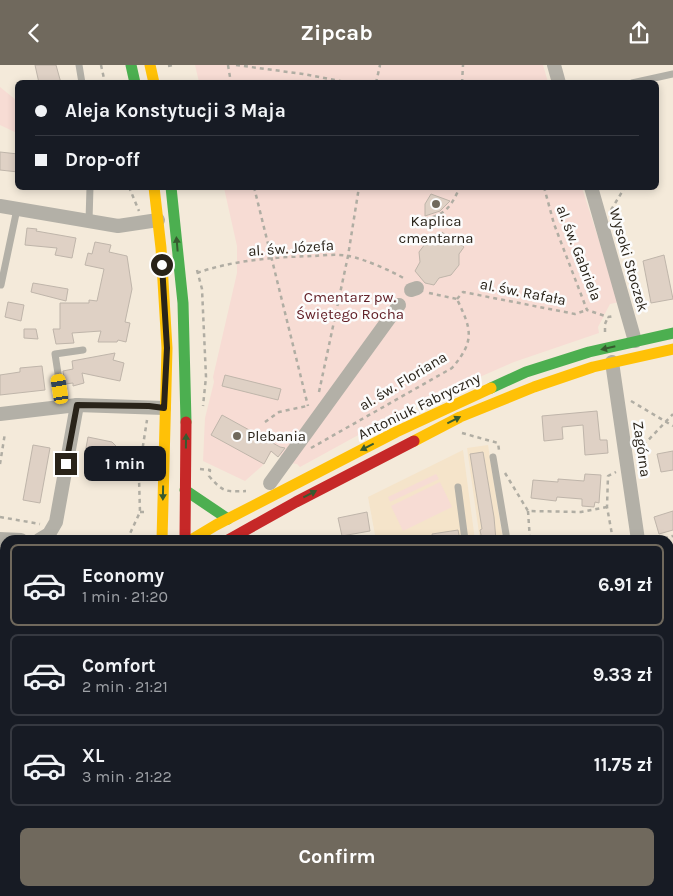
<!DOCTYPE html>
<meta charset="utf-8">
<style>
body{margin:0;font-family:Karla,sans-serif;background:#242831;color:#f1f3f6;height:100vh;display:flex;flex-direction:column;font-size:19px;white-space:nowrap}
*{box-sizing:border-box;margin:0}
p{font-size:16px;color:#9ea1a6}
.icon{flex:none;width:28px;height:28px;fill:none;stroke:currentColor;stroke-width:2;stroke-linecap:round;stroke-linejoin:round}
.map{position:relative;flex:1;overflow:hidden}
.drawer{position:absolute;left:0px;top:470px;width:674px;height:361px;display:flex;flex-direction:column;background:#171b24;border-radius:15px 15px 0 0;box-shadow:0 2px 8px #0003}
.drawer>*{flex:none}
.guide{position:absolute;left:15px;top:15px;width:644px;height:110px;border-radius:8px;box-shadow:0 2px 8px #0003;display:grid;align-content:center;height:110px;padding:0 20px;background:#171b24}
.end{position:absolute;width:22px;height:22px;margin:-11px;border:6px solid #292319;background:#fff;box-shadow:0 0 0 2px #fff}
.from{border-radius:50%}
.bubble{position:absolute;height:35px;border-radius:8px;background:#171b24;box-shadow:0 2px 8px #0003;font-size:16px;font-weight:700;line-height:35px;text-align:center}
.car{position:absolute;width:15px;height:30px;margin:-15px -8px;border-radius:6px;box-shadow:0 0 4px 1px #0007;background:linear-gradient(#f5c518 24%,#345 0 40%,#f5c518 0 76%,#345 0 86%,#f5c518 0)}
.guide b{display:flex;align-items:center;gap:18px;height:48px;font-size:19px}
.guide b+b{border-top:1px solid #363941}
.guide i{width:12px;height:12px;background:#f1f3f6}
ul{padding:9px 0 0;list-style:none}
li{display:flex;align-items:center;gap:15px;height:82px;margin:0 10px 8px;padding:0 10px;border:2px solid #363941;border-radius:8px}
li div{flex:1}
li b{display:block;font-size:19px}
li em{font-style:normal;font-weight:700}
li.active{border-color:#70695d}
li>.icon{width:45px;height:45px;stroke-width:1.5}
.button{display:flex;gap:10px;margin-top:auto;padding:10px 20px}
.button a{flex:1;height:58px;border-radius:8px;background:#70695d;color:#fff;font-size:20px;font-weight:700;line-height:58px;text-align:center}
header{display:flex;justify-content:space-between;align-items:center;height:65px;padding:0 20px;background:#70695d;color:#fff;font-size:22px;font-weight:700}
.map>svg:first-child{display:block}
.built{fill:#f5e4ca}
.green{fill:#f7dcd4}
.building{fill:#dfd1c5;stroke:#bfb5aa}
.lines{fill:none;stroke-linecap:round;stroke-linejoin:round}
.path{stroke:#b0ada3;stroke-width:2.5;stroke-dasharray:4 4;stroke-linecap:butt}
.lane{stroke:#b3b0a7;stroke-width:7}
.street{stroke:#b3b0a7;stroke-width:14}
.fast{stroke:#4caf50;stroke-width:11}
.slow{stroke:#ffc107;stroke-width:11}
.jam{stroke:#c62828;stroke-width:11}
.oneway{fill:#375b2f}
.route{stroke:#292319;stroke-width:6}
.poi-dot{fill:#70695d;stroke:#fcfcfc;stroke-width:2}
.labels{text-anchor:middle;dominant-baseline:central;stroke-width:5;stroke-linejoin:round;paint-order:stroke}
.poi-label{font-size:15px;fill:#292319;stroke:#fcfcfc}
.street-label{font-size:15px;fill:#292319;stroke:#fcfcfc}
.park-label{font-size:15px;fill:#632128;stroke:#fcfcfc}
</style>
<header><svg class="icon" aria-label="back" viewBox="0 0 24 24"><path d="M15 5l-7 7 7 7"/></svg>Zipcab<svg class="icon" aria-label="share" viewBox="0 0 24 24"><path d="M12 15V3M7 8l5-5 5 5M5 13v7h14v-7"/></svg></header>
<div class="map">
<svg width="673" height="831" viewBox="0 0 673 831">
<rect width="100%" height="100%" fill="#f4eada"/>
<g class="built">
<polygon points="488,380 503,475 480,475 467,383"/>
<polygon points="463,385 475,475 376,475 368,432"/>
<polygon points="243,826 537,826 538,831 243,831"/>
</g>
<g class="green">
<polygon points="195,0 543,0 548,17 199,17"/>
<polygon points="0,22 16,35 17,68 0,60"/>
<polygon points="224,123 582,123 619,237 610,239 598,262 599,268 514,297 404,345 300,402 297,399 291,398 273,385 262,401 245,416 203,396 205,353 214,317 213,312 237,208 237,181"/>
<polygon points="436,409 439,414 390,437 388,432"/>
<polygon points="440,417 452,442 403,466 391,441"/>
<polygon points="257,826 345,826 346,831 258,831"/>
</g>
<g class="building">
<polygon points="35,0 56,0 61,18 39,18"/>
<polygon points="0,87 18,89 18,107 0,105"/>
<polygon points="431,129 450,136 440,146 425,151 425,139"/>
<polygon points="27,163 37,164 36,166 76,173 72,193 55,190 57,183 25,180"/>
<polygon points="442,167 447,171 448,169 464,182 459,189 459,200 451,210 439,213 434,220 425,218 415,206 420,197 419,187 425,179 434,175"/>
<polygon points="95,177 111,180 109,187 127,191 132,224 125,257 130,258 126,277 118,275 117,277 98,277 101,266 72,268 74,278 56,279 53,264 60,264 60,238 89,238 89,235 97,236 104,204 85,200 88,188 92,189"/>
<polygon points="664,190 673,234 651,238 643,196"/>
<polygon points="33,218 68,224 66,236 31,227"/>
<polygon points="8,237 24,240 21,256 5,252"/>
<polygon points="24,264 36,264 38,274 24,273"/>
<polygon points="115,288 113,295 124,298 120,316 82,308 84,318 73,321 73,318 65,319 63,306 73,304 72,296"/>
<polygon points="42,301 45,325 0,330 0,310 20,307 20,303"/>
<polygon points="225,310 281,324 278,335 222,321"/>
<polygon points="597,346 600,375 607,375 608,388 585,390 583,360 562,362 563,374 544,376 542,351"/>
<polygon points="222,350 280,382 285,383 278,392 271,386 264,399 211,370"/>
<polygon points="88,372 112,377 116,381 112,401 102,399 102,395 93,393 95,384 86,383"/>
<polygon points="33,380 50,383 40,438 23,435"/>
<polygon points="673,386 673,405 661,407 657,389"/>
<polygon points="483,387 494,452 496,475 482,475 480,465 482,464 470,389"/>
<polygon points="585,409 601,410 599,438 595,437 594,442 582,441 582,434 557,432 556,436 531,433 533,415 558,417 558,414 584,416"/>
<polygon points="673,446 673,465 659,469 654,452"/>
<polygon points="367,447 370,466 342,471 338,453"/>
<polygon points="458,465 460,475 433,475 432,469"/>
</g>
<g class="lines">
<g class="path">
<polyline points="101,0 105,18"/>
<polyline points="228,0 231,18"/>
<polyline points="236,0 303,9 350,18"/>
<polyline points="168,1 174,0"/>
<polyline points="376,18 380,0"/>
<polyline points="462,18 463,0"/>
<polyline points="129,122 139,146"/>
<polyline points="254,122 308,341"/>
<polyline points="544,122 554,159 587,245 608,252 614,251"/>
<polyline points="611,145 625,122"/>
<path d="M425,154c21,-4 26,-13 35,-32"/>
<polyline points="197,205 202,224 206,312 203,341"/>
<path d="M197,208c36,-13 79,-16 117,-17 11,-1 24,-2 35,0 15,3 43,15 56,23"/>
<polyline points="429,228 457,234"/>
<polyline points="457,234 463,227 575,249 587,245"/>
<polyline points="605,267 605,259 608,252"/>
<polyline points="319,327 348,191 359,122"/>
<polyline points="631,336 673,361"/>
<polyline points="265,357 279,347 307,341"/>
<polyline points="462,368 498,378 499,385"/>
<path d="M311,383l141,-80c24,-28 19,-39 5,-69"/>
<polyline points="638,386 673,349"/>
<polyline points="0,399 5,368"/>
<path d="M200,404l10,1 -1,6c14,16 16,16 37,15"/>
<polyline points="505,408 528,446 581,447 607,442"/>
<polyline points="528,446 530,475"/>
<polyline points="140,447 147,447"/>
<polyline points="0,452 40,459"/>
<polyline points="127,475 140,447 139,413 142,387 147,355"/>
<polyline points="613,475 607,442 608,411 616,407"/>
<polyline points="656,475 673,471"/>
<polyline points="669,580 673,579"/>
<polyline points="669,737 673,736"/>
<polyline points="669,824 671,824"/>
<polyline points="143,826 143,831"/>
<polyline points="220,826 220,831"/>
<polyline points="562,826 562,831"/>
<polyline points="638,826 653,826"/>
</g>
<g class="lane">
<polyline points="79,0 82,18"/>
<polyline points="632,18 673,9"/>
<polyline points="89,156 90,122"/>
<polyline points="1,220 17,144"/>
<polyline points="63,341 55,289 83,285"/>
<polyline points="493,392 507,475"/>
<polyline points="458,422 465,475"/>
<polyline points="129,826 129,831"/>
<polyline points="236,826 237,831"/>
<polyline points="366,826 367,831"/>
<polyline points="84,828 88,826"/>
<polyline points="400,831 420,826"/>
</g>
<g class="street">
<polyline points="554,0 559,18"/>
<polyline points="591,122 635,276"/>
<polyline points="0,141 118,161 158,155"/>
<polyline points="411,225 417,223"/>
<polyline points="612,297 638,475"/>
<polyline points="0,349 77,340 164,343"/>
<polyline points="270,418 399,240"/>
<polyline points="0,474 21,475"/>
<polyline points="39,475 49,469 56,457 77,340"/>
<polyline points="669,683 673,711"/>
</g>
<g class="fast">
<polyline points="131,0 135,18"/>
<polyline points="171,122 183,238 186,357"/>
<polyline points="491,323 526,307 589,287 673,268"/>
<polyline points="185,425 228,454"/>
<polyline points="168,826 168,831"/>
</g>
<g class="slow">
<polyline points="150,0 154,18"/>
<polyline points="154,122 161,183 167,283 162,475"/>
<polyline points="414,376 460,352 534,322 593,302 673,284"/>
<polyline points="191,475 216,460 396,367 491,323"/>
<polyline points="0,590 5,587"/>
<polyline points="0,611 5,608"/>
</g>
<g class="jam">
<polyline points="185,475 186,357"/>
<polyline points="228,475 296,437 414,376"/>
<polyline points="191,826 191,831"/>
</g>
</g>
<defs><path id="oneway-solid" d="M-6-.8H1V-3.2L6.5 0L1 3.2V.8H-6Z" transform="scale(1.25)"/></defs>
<g class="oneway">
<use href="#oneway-solid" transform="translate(177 179) rotate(-95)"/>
<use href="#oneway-solid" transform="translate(608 283) rotate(167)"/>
<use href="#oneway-solid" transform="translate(454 355) rotate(-27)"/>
<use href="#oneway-solid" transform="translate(186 376) rotate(-89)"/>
<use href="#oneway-solid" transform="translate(367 382) rotate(153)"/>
<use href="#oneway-solid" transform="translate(163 428) rotate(91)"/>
<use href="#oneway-solid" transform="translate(310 429) rotate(-27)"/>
</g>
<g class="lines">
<polyline class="route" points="66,399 77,340 149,341 164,343 167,283 162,200"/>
</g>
<g class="poi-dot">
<circle cx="436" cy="139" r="5"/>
<circle cx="237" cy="371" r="5"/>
</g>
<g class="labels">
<g class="poi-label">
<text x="436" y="156">Kaplica<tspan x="436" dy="17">cmentarna</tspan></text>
<text x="247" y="371" text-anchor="start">Plebania</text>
</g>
<g class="street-label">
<text transform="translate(291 183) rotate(-4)">al. św. Józefa</text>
<text transform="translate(579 188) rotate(69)">al. św. Gabriela</text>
<text transform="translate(629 195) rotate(74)">Wysoki Stoczek</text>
<text transform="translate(523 227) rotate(11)">al. św. Rafała</text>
<text transform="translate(403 316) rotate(-31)">al. św. Floriana</text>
<text transform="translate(419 341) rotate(-26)">Antoniuk Fabryczny</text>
<text transform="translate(642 384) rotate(82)">Zagórna</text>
</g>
<g class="park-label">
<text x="350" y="232">Cmentarz pw.<tspan x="350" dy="17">Świętego Rocha</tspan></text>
</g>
</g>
</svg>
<i class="end from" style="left:162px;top:200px"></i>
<i class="end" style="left:66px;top:399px"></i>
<div class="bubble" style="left:84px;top:381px;width:82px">1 min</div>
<i class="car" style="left:60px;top:324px;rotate:351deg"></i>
<div class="guide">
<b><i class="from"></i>Aleja Konstytucji 3 Maja</b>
<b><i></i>Drop-off</b>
</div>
<section class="drawer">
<ul>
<li class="active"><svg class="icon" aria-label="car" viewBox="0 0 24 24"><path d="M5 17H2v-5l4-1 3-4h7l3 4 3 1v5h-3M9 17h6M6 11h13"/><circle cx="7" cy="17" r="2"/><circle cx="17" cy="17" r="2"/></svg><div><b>Economy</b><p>1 min · 21:20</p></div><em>6.91 zł</em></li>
<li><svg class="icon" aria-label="car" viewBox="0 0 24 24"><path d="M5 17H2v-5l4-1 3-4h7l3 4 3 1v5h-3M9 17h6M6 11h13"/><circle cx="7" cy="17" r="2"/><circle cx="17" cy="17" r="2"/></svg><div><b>Comfort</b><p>2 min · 21:21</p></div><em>9.33 zł</em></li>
<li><svg class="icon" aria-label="car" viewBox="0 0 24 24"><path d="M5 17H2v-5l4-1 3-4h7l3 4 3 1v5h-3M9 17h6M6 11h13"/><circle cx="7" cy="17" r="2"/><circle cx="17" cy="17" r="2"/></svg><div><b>XL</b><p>3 min · 21:22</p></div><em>11.75 zł</em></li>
</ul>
<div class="button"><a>Confirm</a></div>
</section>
</div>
